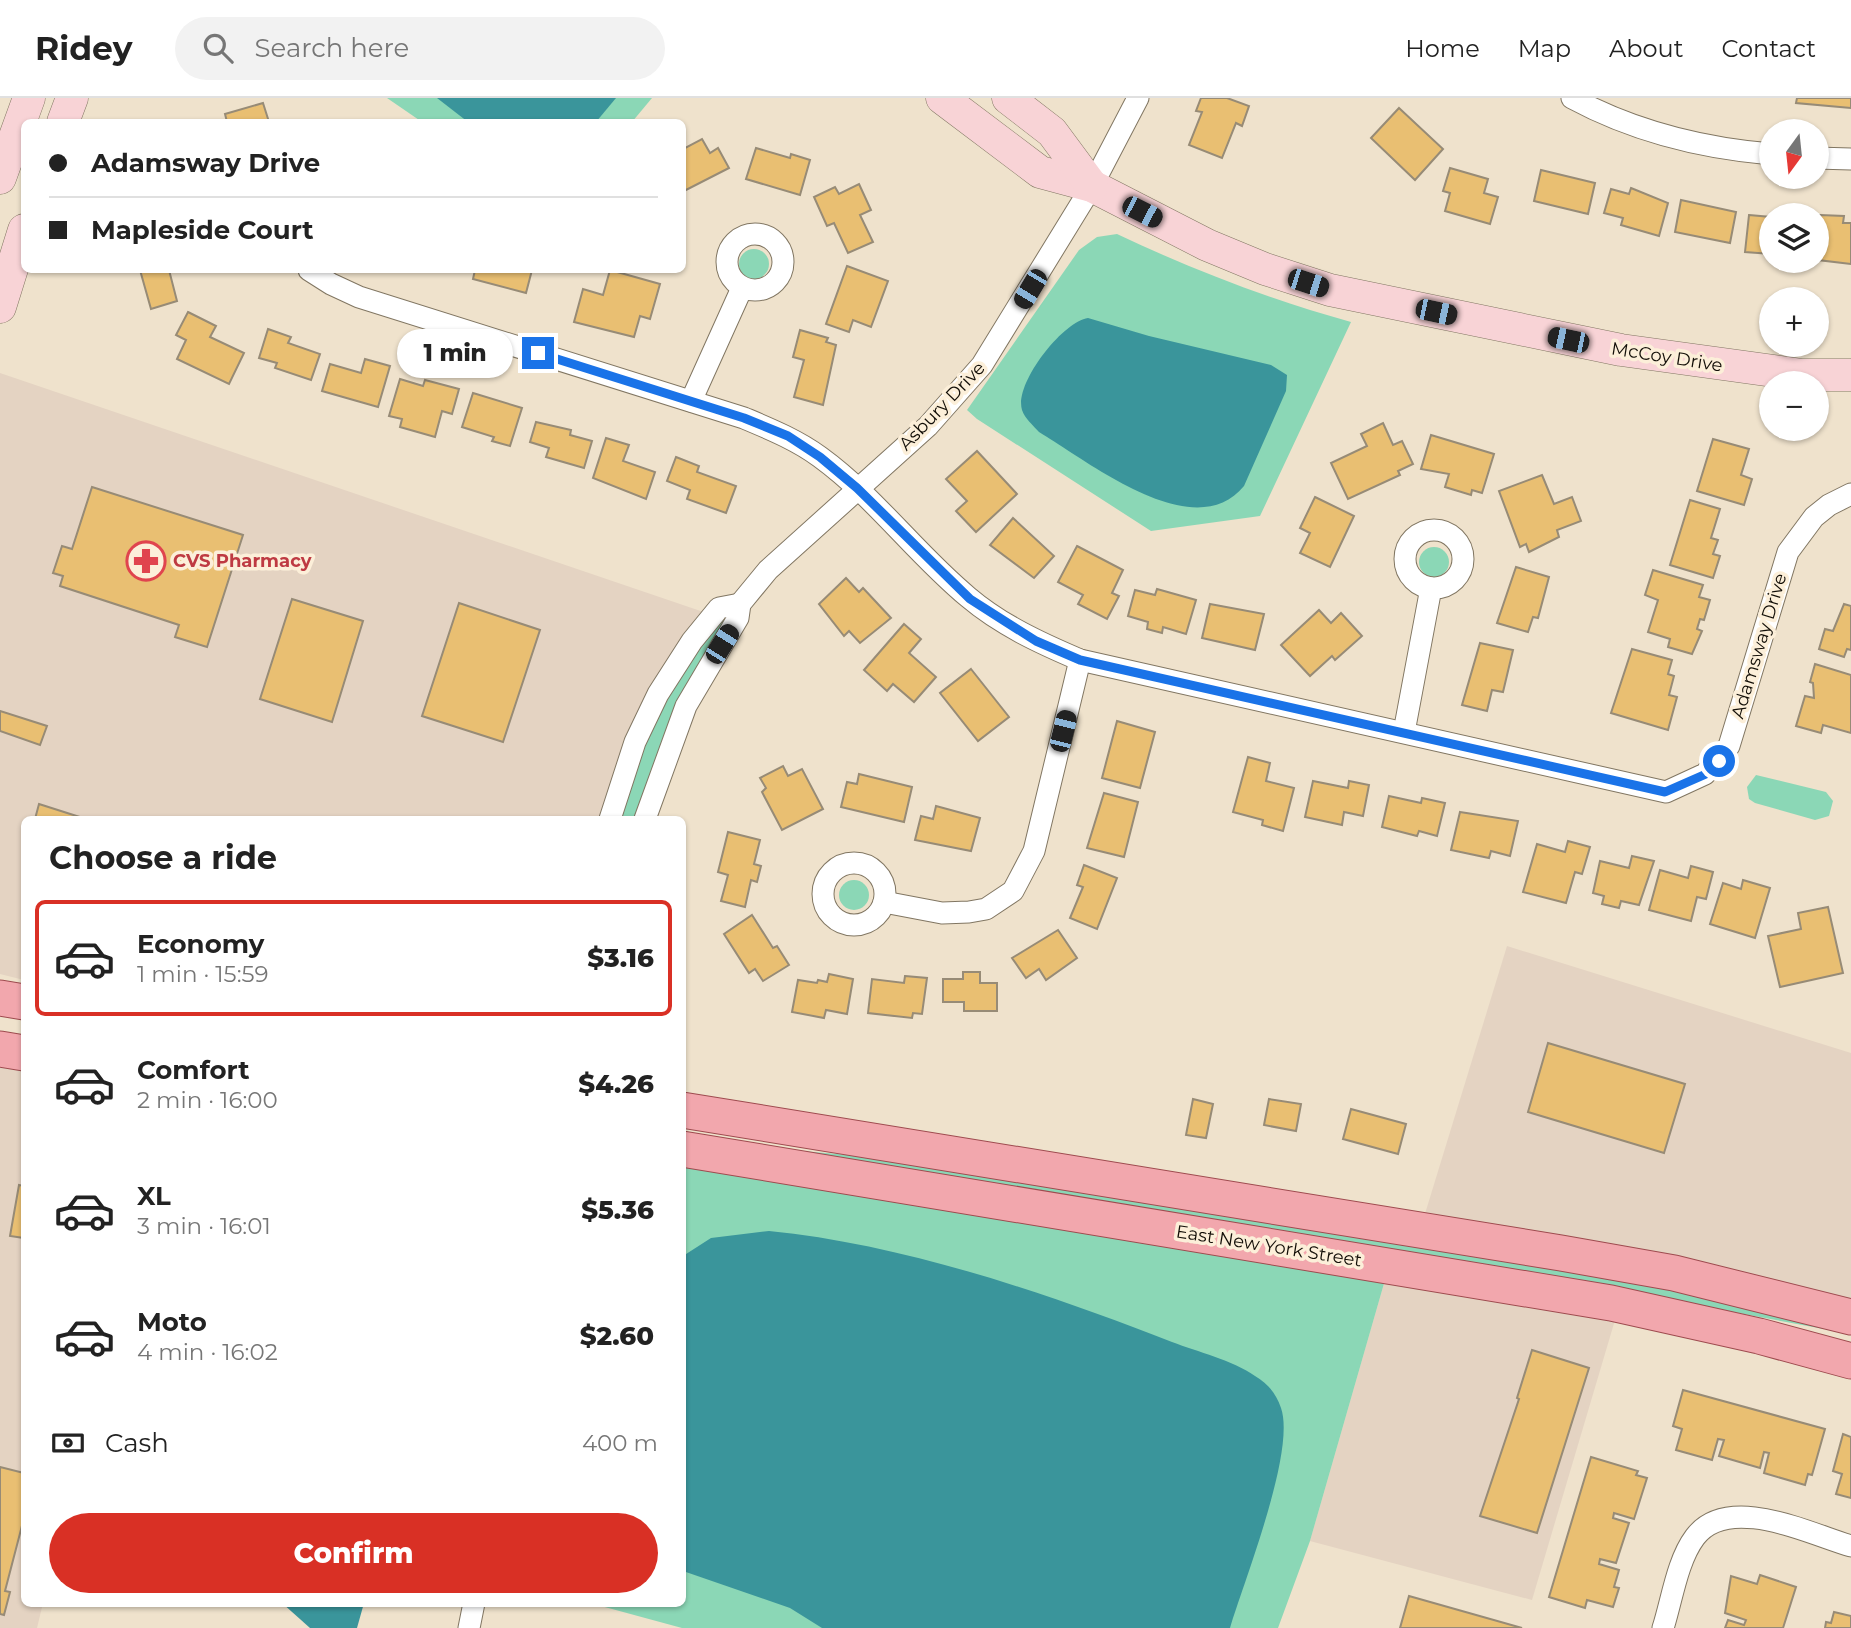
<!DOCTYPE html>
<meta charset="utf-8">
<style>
body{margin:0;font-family:Montserrat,sans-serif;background:#f2f2f2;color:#222;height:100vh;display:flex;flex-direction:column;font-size:26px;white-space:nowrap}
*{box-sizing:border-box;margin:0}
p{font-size:23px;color:#767676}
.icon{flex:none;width:38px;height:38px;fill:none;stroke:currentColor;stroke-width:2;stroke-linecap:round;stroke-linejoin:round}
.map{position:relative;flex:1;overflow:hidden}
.drawer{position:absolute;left:21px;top:718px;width:665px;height:791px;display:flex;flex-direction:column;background:#fff;border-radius:10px;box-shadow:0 2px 5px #0004}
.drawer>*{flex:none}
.banner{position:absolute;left:21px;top:21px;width:665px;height:154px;border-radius:10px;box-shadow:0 2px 5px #0004;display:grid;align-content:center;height:154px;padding:0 28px;background:#fff}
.needle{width:46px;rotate:195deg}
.buttons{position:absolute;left:1759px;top:21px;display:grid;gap:14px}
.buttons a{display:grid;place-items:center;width:70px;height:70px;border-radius:50%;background:#fff;box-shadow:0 2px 5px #0004;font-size:35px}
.end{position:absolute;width:32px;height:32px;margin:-16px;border:9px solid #1a73e8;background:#fff;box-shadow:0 0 0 4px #fff}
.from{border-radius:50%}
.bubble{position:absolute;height:49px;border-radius:24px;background:#fff;box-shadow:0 2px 5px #0004;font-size:23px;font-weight:800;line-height:49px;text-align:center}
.car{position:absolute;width:21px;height:42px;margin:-21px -10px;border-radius:9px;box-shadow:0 0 5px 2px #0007;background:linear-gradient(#222 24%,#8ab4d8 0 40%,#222 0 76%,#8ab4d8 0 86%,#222 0)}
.banner b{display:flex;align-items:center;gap:24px;height:66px;font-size:26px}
.banner b+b{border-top:2px solid #e0e0e0}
.banner i{width:18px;height:18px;background:#222}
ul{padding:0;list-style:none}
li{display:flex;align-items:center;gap:21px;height:116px;margin:0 14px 10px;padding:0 14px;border:4px solid transparent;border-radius:10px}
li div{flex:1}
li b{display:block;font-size:26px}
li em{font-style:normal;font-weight:800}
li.selected{border-color:#d93025}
li>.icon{width:63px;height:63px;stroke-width:1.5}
h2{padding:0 28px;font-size:32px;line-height:84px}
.pay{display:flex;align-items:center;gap:18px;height:77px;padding:0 28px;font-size:26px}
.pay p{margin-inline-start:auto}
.primary-button{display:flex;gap:14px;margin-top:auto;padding:14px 28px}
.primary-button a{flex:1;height:80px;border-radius:42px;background:#d93025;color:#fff;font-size:28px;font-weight:800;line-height:80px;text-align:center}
header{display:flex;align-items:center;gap:42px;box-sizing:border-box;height:98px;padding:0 35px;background:#fff;border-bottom:2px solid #e0e0e0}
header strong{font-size:33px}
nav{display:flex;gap:38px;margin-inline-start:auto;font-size:24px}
.search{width:490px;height:63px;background:#f2f2f2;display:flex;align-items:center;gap:18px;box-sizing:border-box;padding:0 24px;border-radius:38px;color:#767676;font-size:26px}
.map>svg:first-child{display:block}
.commercial{fill:#e4d3c2}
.green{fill:#8bd7b6}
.water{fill:#3a959b}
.building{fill:#e9bf72;stroke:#978b76;stroke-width:2}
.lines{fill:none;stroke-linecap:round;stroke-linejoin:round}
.street-casing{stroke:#817662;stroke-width:23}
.secondary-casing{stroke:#817662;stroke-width:33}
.primary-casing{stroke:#9e4b4f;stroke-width:37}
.street{stroke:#fff;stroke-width:21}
.secondary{stroke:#f8d3d6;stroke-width:32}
.primary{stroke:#f2a7ad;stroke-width:35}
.route{stroke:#1a73e8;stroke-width:9}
.labels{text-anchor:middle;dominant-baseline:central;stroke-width:7;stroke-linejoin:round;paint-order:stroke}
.street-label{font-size:18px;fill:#120e07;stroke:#fcefd9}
.health-label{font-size:18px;font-weight:bold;fill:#be3a42;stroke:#fcefd9;text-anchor:start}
</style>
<header>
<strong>Ridey</strong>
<div class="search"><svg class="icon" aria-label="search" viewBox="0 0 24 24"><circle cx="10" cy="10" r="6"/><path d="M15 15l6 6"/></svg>Search here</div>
<nav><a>Home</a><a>Map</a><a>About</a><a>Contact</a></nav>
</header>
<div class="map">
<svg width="1851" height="1530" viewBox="0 0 1851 1530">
<rect width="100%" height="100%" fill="#efe2cc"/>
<g class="commercial">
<polygon points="0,275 730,523 637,721 24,721 24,882 0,876"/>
<polygon points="1507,848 1851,955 1851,1214 1424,1119"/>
<polygon points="0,967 24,971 24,1505 43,1505 37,1530 0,1530"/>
<polygon points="1385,1182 1615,1222 1532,1502 1310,1443"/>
</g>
<g class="green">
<polygon points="387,0 652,0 632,24 422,24"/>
<path d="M1117,136c76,36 152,65 234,88l-91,194 -109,15 -174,-112 -10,-9 112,-160 18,-13z"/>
<circle cx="754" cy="166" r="15"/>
<circle cx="1434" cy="464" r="15"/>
<polygon points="734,512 640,721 618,721 644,644 675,582 726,513"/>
<polygon points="1756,677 1826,694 1833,703 1829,718 1815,722 1755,705 1749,701 1747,689"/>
<circle cx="854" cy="797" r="15"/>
<polygon points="790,1052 908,1062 1704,1197 1825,1227 1824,1231 1603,1190"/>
<polygon points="683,1068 1385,1182 1310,1443 1278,1530 682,1530 590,1505 682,1505"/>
</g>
<g class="water">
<polygon points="437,0 616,0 596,24 468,24"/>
<path d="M1088,220l61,18 122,29 16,10 -1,16 -42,95c-50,61 -156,-25 -205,-54 -6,-7 -14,-13 -17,-22 -8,-26 40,-88 66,-92z"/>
<path d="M769,1133c133,13 278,62 403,111 26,10 60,18 83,34 13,8 21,17 26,32 15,43 -37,173 -51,220h-408l-32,-20 -107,-37v-315l28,-18z"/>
<polygon points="282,1505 364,1505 357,1530 310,1530"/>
</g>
<g class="building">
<polygon points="1201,0 1227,0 1249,8 1242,28 1236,25 1222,60 1189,47 1202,14 1196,13"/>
<polygon points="1797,0 1851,0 1851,10 1796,5"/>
<polygon points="263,5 269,24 227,24 225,16"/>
<polygon points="1399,10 1443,51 1415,82 1371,40"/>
<polygon points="702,41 710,55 718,50 729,70 682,94 683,51"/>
<polygon points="756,50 790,60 791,56 810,62 800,97 746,81"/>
<polygon points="1450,70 1488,81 1484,95 1498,99 1490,126 1445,113 1450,95 1443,93"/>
<polygon points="1541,72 1595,85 1588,116 1534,103"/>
<polygon points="859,86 871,112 860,117 873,144 848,155 834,125 827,128 814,99 835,89 839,96"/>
<polygon points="1631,90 1668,105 1659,138 1621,127 1623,120 1604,115 1611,91 1629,96"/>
<polygon points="1681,102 1736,114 1730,145 1675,134"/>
<polygon points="1749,117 1771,119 1771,156 1745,154"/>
<polygon points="1820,117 1844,118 1843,125 1851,125 1851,166 1818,162"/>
<polygon points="847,168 888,183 871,229 853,222 849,234 826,226"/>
<polygon points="140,172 169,172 177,203 151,211"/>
<polygon points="475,172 532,172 526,195 473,181"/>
<polygon points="610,172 660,186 650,221 640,218 634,239 574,224 583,191 603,197"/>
<polygon points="188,214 216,228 210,239 244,255 229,286 177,261 186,242 176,237"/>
<polygon points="268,231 291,239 288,245 320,256 311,282 275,270 277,265 259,260"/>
<polygon points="800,232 828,240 826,244 836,247 823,307 794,299 804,262 793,259"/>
<polygon points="365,261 390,268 378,309 322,293 330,266 361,275"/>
<polygon points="400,281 423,288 425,282 459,291 452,316 442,313 435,339 400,329 402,321 389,318"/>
<polygon points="473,295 522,310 510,348 492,343 494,339 462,329"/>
<polygon points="536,324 571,332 570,337 592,343 584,370 546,359 549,350 530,344"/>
<polygon points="1383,325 1393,347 1402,343 1413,366 1398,373 1400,377 1348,401 1331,365 1367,348 1361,336"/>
<polygon points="1431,337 1494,356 1482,395 1472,392 1471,397 1445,389 1449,376 1421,371"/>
<polygon points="606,340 629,347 623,363 655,374 646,401 593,380"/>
<polygon points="1713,341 1749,351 1741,377 1752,381 1744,407 1697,393"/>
<polygon points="977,353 1017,396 976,434 956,413 967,403 946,381"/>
<polygon points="676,359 699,368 697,374 736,388 726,415 687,401 690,392 667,383"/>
<polygon points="1542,377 1554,406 1572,399 1581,423 1557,432 1559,439 1529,454 1526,446 1520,449 1499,393"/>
<polygon points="92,389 243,437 207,549 175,539 179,527 60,488 63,478 53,475 62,448 72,451"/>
<polygon points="1315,399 1354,418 1330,469 1300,455 1310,435 1300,430"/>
<polygon points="1690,402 1720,411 1711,440 1718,442 1713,456 1720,458 1713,480 1670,467"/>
<polygon points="1013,420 1054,458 1034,480 990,447"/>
<polygon points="1077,448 1123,472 1112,495 1119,498 1107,521 1078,506 1083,497 1058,484"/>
<polygon points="1516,469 1549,479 1538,520 1533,519 1528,534 1497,525"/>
<polygon points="1653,472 1703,487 1699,499 1710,502 1704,522 1700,521 1697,531 1702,533 1692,556 1668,549 1670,541 1648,534 1658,502 1645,497"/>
<polygon points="846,480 859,494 863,490 891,520 860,545 849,533 844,538 819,506"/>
<polygon points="1157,491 1196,502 1186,536 1163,529 1162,535 1147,531 1148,524 1128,518 1135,492 1155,497"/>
<polygon points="292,501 363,523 332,624 260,601"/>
<polygon points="459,505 540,532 503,644 422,618"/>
<polygon points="1210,506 1264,516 1255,552 1202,540"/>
<polygon points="1844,506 1851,508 1851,552 1847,551 1844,559 1819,551 1825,531 1833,533"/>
<polygon points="1319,512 1331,525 1341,515 1362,538 1335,562 1332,558 1310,578 1281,547"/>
<polygon points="904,526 921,541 909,555 936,579 914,604 893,586 887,593 864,572"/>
<polygon points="1480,545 1513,552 1503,594 1492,592 1487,613 1462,607"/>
<polygon points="1632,551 1672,562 1668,576 1674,578 1669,597 1677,599 1668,632 1611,615"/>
<polygon points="1815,566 1851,577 1851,635 1823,627 1821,635 1796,628 1805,598 1814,600 1813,585 1810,584"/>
<polygon points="971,571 1009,619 978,643 940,595"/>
<polygon points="0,613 47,628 40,647 0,633"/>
<polygon points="1117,623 1155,634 1140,690 1102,680"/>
<polygon points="1248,659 1270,665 1266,683 1294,690 1283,733 1262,727 1263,722 1233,714"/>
<polygon points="783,668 788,678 802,671 823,711 782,732 762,694 766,690 760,680"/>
<polygon points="859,676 912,689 904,724 841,709 847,684 857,686"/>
<polygon points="1313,683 1348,690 1349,683 1369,687 1363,718 1344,714 1342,727 1305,719"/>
<polygon points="1104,695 1138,704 1124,759 1087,750"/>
<polygon points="1389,698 1421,705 1422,700 1445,705 1437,738 1419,733 1417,738 1382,729"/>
<polygon points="39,706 86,721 35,721"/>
<polygon points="936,708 980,720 971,753 915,742 921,718 933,721"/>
<polygon points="1460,714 1518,723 1510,758 1491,753 1489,760 1451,752"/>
<polygon points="728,734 760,742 754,766 761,768 757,784 751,782 745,809 721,803 728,777 718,774"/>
<polygon points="1568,743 1590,749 1582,776 1575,774 1566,805 1523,794 1537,746 1565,754"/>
<polygon points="1632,758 1654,763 1639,807 1621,803 1619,810 1602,806 1604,798 1593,795 1600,763 1629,770"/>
<polygon points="1084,767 1117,780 1097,831 1070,820 1083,789 1077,787"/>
<polygon points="1691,768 1713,774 1706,801 1697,799 1691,823 1649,812 1660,772 1688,780"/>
<polygon points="1743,782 1770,790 1755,840 1710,826 1723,785 1741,791"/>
<polygon points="1828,809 1843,875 1780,889 1768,838 1801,831 1798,815"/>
<polygon points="752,817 773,850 777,848 789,867 763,883 755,871 749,875 724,836"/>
<polygon points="1058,832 1077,860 1046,882 1039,871 1026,880 1012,860"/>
<polygon points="963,874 980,874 980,885 997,885 997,913 964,913 964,904 943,904 943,881 963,881"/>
<polygon points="829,876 853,881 847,916 826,912 824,920 792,914 798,882 817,885 818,882 827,884"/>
<polygon points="905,878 927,880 922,916 913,915 912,920 868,915 872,881 904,885"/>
<polygon points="1548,945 1685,986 1664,1055 1528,1014"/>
<polygon points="1193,1001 1213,1006 1206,1040 1186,1037"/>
<polygon points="1269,1001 1301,1006 1296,1033 1264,1027"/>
<polygon points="1351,1011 1406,1026 1398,1056 1343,1041"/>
<polygon points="19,1087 24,1088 24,1140 10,1138"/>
<polygon points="1532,1252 1589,1270 1537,1435 1480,1418 1519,1301 1517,1300"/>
<polygon points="1683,1292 1825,1331 1812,1377 1808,1376 1805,1387 1764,1375 1769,1355 1764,1354 1760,1370 1719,1358 1724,1342 1718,1341 1712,1362 1676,1352 1682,1331 1673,1328"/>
<polygon points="1843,1336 1851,1339 1851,1400 1836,1396 1842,1376 1833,1373"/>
<polygon points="1591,1359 1638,1373 1636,1377 1647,1380 1634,1421 1614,1415 1613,1420 1629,1425 1616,1465 1600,1461 1599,1466 1619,1472 1614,1489 1619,1490 1613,1509 1587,1502 1585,1510 1549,1499"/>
<polygon points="0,1369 24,1375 24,1420 5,1493 10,1494 4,1517 0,1516"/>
<polygon points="1760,1477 1796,1489 1783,1530 1725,1530 1728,1522 1744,1527 1746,1522 1725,1515 1731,1478 1757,1486"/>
<polygon points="1409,1498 1522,1530 1400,1530"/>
<polygon points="1834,1514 1851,1518 1851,1530 1825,1530 1826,1524 1831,1525"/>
</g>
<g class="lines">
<g class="street-casing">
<g id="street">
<path d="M1572,0c63,34 128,50 199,56"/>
<polyline points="1816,60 1851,61"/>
<circle cx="755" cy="164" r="28"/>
<path d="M309,172l22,14 28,13 385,121c26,11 53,22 76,39 55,40 96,97 148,140 33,28 72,46 112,63l586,132 39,-18 24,-28 59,-194 26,-35 15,-12 22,-11"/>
<polyline points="691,303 742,190"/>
<circle cx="1434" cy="461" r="29"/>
<polyline points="1404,634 1431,490"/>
<polyline points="610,721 635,644 658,596 692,543 719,510 740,506"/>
<polyline points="645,721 686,608 738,520 740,506 768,472 928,328 982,267 1092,88 1138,0"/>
<circle cx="854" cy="796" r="31"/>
<polyline points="884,804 942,815 969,814 986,811 1013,793 1034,753 1080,562"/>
<polyline points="469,1530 474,1505"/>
<path d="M1663,1530c9,-28 14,-67 32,-91 33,-44 115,-3 156,9"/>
</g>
</g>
<g class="secondary-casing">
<g id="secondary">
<polyline points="942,0 1040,74 1092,88 1207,147 1265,171 1330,192 1621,252 1802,277 1851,277"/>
<polyline points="1008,0 1052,34 1092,88"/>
<polyline points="63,24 72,0"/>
<polyline points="0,80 29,0"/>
<polyline points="0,209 24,132"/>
</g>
</g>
<g class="primary-casing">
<g id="primary">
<polyline points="0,900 24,904"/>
<polyline points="0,951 24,955"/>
<polyline points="682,1012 1561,1155 1674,1175 1851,1219"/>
<polyline points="682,1051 1611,1205 1759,1238 1851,1263"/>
</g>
</g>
<use href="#street" class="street"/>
<use href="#secondary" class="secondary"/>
<use href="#primary" class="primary"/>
</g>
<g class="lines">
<polyline class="route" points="538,255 744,320 788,338 820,359 857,390 970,501 1036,543 1080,562 1665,694 1706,676 1719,663"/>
</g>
<defs>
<g id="pharmacy-ring" transform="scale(2.0125)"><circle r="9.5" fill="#fcefd9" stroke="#e0444e" stroke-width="1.5"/><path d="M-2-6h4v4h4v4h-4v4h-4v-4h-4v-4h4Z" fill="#e0444e"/></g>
</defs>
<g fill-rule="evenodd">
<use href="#pharmacy-ring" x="146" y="463"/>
</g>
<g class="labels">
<g class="street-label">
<text transform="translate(1667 259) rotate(9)">McCoy Drive</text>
<text transform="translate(942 308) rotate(-46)">Asbury Drive</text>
<text transform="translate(1759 548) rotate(-73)">Adamsway Drive</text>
<text transform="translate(1269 1148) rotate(9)">East New York Street</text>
</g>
<g class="health-label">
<text x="173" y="463">CVS Pharmacy</text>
</g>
</g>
</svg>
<div class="buttons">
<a><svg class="needle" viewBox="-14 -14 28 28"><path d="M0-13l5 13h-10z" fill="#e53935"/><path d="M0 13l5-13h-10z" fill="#767676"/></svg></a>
<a><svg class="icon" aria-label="layers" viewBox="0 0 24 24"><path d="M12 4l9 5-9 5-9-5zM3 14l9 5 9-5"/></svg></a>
<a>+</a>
<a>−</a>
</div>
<i class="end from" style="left:1719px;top:663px"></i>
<i class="end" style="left:538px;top:255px"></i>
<div class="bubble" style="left:397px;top:231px;width:116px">1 min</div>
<i class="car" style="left:1142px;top:114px;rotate:117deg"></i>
<i class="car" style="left:1308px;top:185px;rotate:108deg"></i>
<i class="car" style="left:1030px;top:191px;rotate:211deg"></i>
<i class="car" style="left:1436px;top:214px;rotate:102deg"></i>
<i class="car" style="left:1568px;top:242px;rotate:282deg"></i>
<i class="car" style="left:722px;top:546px;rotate:32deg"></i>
<i class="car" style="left:1063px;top:633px;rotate:14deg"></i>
<div class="banner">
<b><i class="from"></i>Adamsway Drive</b>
<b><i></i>Mapleside Court</b>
</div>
<section class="drawer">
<h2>Choose a ride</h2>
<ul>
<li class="selected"><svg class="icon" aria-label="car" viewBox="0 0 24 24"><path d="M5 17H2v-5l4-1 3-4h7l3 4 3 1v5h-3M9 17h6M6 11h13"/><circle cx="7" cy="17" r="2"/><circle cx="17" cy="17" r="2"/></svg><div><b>Economy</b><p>1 min · 15:59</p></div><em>$3.16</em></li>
<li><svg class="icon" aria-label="car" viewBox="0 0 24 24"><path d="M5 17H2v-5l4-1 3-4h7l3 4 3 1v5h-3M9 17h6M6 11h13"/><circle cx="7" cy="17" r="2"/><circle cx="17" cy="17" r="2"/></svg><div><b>Comfort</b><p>2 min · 16:00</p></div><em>$4.26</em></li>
<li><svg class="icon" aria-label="car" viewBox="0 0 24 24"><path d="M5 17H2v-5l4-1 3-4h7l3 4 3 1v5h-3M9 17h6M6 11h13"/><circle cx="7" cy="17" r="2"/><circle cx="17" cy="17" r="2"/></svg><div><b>XL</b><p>3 min · 16:01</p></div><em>$5.36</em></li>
<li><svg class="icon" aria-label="car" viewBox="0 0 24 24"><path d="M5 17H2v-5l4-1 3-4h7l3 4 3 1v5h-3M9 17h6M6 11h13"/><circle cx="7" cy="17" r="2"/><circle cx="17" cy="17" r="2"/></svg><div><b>Moto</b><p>4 min · 16:02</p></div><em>$2.60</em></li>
</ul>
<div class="pay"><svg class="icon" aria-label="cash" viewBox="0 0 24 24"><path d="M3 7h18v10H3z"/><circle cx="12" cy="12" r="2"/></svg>Cash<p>400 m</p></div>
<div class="primary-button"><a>Confirm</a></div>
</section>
</div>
